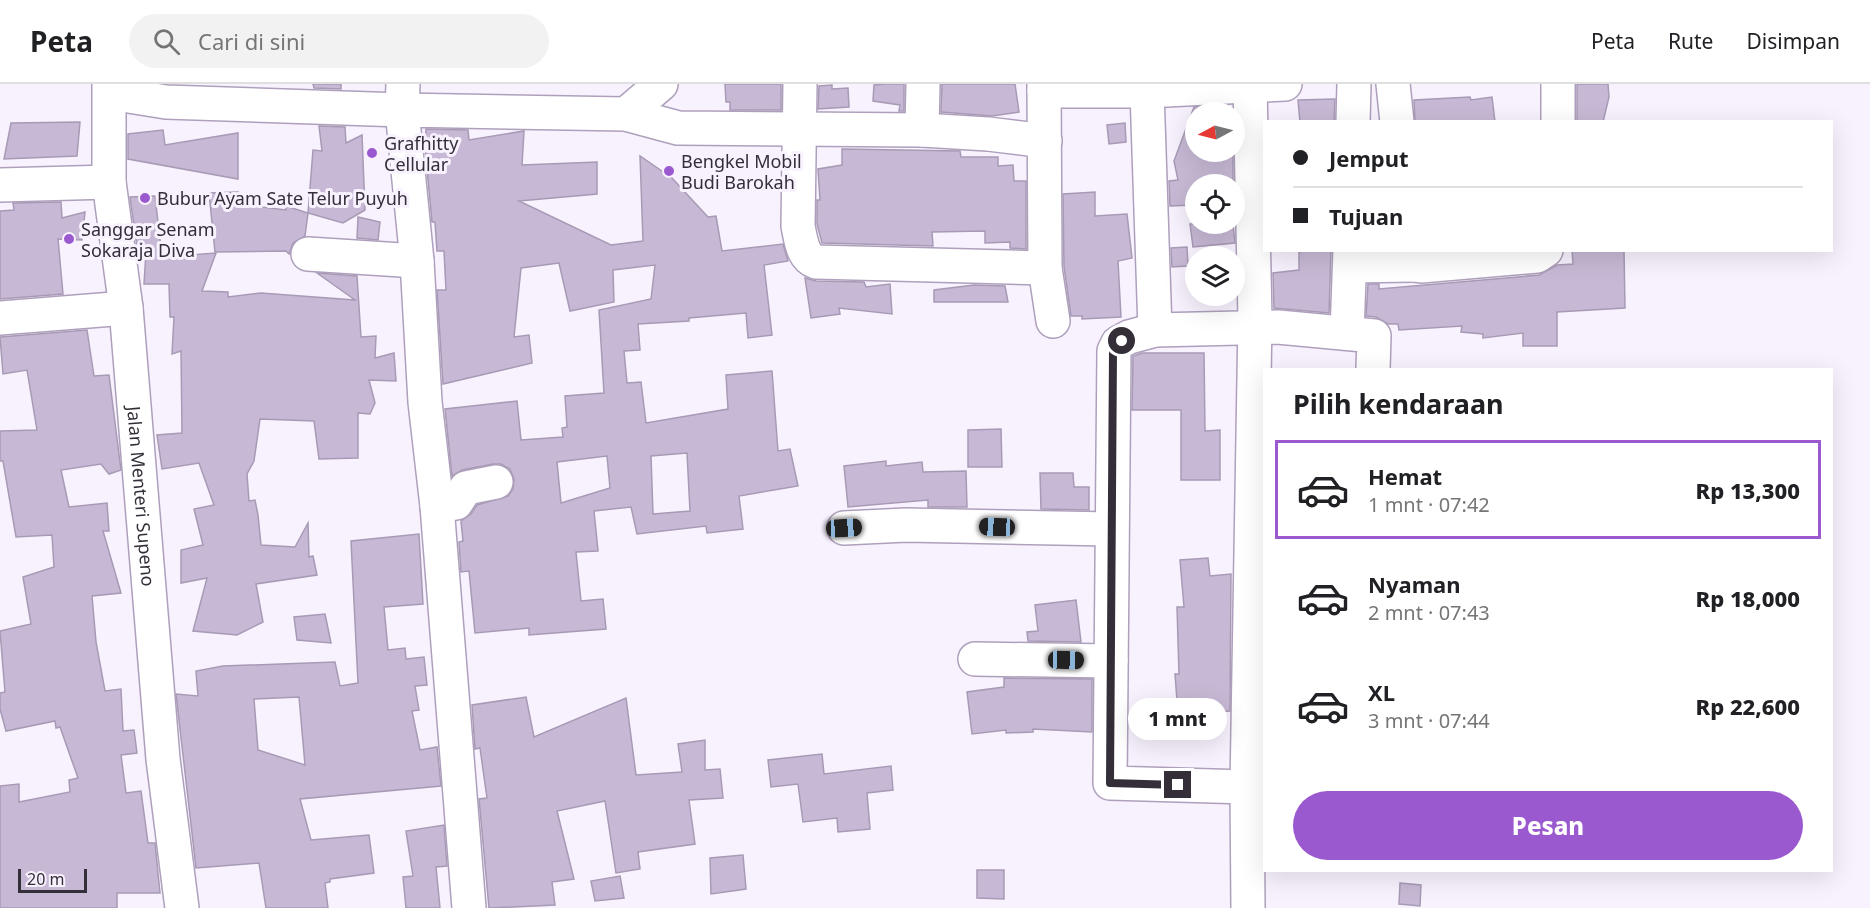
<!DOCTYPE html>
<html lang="id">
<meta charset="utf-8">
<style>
body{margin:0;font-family:"Noto Sans",sans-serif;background:#f2f2f2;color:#202124;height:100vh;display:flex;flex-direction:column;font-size:22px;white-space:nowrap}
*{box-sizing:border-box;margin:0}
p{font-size:20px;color:#757577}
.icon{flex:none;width:33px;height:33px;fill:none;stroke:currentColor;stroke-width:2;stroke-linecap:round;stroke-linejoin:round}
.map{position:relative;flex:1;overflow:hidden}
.drawer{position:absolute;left:1263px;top:284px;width:570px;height:504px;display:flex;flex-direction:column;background:#fff;border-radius:0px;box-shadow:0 6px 24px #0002}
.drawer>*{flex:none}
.top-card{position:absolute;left:1263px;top:36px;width:570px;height:132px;border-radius:0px;box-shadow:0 6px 24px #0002;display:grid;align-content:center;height:132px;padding:0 30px;background:#fff}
.needle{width:39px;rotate:263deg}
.tools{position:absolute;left:1185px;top:18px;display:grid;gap:12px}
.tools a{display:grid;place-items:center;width:60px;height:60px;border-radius:50%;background:#fff;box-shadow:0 6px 24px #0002;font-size:30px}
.scale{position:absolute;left:18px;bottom:15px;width:69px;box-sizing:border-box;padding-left:6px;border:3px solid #342e39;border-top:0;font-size:16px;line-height:21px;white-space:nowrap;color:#342e39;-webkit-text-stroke:4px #f8f2fe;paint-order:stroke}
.end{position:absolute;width:27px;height:27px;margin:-14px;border:8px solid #342e39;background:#fff;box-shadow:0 0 0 3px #fff}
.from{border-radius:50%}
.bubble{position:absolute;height:42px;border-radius:21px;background:#fff;box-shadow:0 6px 24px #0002;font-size:20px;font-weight:800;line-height:42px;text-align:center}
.car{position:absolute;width:18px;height:36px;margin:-18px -9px;border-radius:8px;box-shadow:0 0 4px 2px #0007;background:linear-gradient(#222 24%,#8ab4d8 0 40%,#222 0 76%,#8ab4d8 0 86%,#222 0)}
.top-card b{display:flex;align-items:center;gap:21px;height:57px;font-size:22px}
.top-card b+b{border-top:2px solid #e0e0e0}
.top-card i{width:15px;height:15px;background:#202124}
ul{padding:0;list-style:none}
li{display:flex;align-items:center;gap:18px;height:99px;margin:0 12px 9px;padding:0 18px;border:3px solid transparent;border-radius:0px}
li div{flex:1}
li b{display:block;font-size:22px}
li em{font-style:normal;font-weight:800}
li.active{border-color:#9b59cf}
li>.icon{width:54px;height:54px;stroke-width:1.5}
h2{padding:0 30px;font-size:27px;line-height:72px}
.button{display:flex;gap:12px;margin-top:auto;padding:12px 30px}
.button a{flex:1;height:69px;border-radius:36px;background:#9b59cf;color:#fff;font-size:24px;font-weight:800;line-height:69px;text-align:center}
header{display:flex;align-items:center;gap:36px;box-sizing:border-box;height:84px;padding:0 30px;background:#fff;border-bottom:2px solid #e0e0e0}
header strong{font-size:28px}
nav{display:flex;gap:33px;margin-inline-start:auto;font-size:21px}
.search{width:420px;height:54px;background:#f2f2f2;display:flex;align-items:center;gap:15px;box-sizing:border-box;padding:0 21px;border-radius:33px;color:#757577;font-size:22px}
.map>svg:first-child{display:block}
.building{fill:#c7b9d5;stroke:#a79ab5;stroke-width:1.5;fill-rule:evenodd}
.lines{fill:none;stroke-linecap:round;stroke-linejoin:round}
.minor-casing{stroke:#aea0bc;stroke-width:36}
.major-casing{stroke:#aea0bc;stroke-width:36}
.minor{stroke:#fff;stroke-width:33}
.major{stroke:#fff;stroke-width:33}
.route{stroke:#342e39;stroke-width:8}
.poi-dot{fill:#9b59cf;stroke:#f8f2fe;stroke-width:2}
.labels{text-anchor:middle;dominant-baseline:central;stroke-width:6;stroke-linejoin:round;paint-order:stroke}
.poi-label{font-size:18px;fill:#342e39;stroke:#f8f2fe;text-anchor:start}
.street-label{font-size:18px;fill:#342e39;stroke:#f8f2fe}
</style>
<header>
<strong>Peta</strong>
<div class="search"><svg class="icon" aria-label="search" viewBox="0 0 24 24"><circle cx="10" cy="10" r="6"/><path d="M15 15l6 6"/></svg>Cari di sini</div>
<nav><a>Peta</a><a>Rute</a><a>Disimpan</a></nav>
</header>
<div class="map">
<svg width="1870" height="824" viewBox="0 0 1870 824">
<rect width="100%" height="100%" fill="#f8f2fe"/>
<g class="building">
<polygon points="313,0 341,0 341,5 314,4"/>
<polygon points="725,0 781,0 781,26 730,26 730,18 726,18"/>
<polygon points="886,0 904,0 904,27 899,27 900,21 873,17 874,1"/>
<polygon points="942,0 1015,0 1019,28 992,32 941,28"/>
<polygon points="1577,0 1608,0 1609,13 1603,38 1577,38"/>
<polygon points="832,1 832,5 848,4 849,23 818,25 819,2"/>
<polygon points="1470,13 1471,16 1492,13 1495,38 1415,38 1414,16"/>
<polygon points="1335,15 1334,38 1300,38 1298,16"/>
<polygon points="1228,22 1229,28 1196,28 1196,68 1233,68 1233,100 1196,100 1192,103 1193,121 1170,122 1169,97 1178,96 1174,77 1194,23"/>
<polygon points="80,38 77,72 4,75 11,39"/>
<polygon points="1125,39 1126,58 1109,60 1107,41"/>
<polygon points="319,42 345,43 346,59 362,51 365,126 343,139 308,129 313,66 322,67"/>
<path d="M426,45l42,1 1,10 55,-9 -2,34 75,-3v32l-78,7 92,44 32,-4 -3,-85 32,22 36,39 8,-1 6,35 61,-7 5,17 -24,4 8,70 -24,3 -2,-25 -57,5v3l-51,3 2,26 -16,1 3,32 14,-1 5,41 82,-14 -2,-34 46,-4 6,80 12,-2 8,37 -59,10 4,33 -36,4 -1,-7 -69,8 -6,-27 -37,4 4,40 -22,1 5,49 22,-2 3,30 -77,6v-7l-54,5 -6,-62 -8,1 -2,-30 4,-1 -2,-20 10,-7 6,-9 31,-9 5,-7 1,-10 -4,-10 -9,-5h-8l-31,6 -10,6 -7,-67 72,-8 4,39 42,-3 -1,-9 5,-1 -2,-31 39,-3 -5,-83 52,-11 4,-34 -42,5 1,32 -44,9 -11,-48 -38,5 -7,69 15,-2 3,28 -89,21 -6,-94h9l-2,-39h-7l-2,-29h-3l-7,-75zM687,369l3,58 -37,3 -2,-58zM607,372l3,32 -49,15 -4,-41z"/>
<polygon points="163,46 165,61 238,49 238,95 128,75 128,50"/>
<polygon points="842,65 960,67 961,73 998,73 998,82 1013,81 1014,97 1026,97 1026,165 1010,164 1010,158 985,159 985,147 932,148 933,162 822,159 817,140 817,116 820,116 818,85 842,81"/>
<polygon points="238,108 238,120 286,126 286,122 308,129 305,152 293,159 289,170 286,167 215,168 209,109"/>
<polygon points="1095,108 1095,132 1127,130 1132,174 1118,177 1121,233 1082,235 1082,232 1071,232 1064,183 1063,110"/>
<polygon points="155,112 162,173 216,169 202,207 228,208 228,213 261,209 355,216 317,189 357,192 361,253 376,252 375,274 394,269 396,297 369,296 375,319 370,330 358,329 358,374 319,375 314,337 260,335 254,377 247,390 249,417 255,416 258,431 261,461 295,463 308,439 309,473 313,472 317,491 256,500 263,538 237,551 193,547 207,494 181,499 181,466 203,461 194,425 214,421 199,379 162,385 157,351 182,349 181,267 172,270 174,233 170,233 169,200 144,200 146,168 137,163 130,113"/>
<polygon points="61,118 62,134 85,128 82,156 58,155 63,210 0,215 0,127 14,126 13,119"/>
<polygon points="358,133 380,138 378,156 357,154"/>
<polygon points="1190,140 1233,140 1235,159 1193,163"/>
<polygon points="1187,163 1188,182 1172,183 1171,164"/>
<polygon points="1309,166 1331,166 1329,229 1274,224 1273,189 1299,186 1299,168"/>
<polygon points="1572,166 1624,166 1625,224 1557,228 1557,262 1523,262 1523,249 1483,254 1483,250 1461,248 1462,242 1399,246 1398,240 1388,240 1376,233 1366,232 1368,200 1379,200 1379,205 1539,191 1557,181 1573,180"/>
<polygon points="805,194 816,197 864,198 866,203 890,200 892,230 839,224 840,230 811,234"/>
<polygon points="974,201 1005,202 1008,218 934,218 934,206"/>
<polygon points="87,246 94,292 109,291 121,386 109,390 101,380 61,386 69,423 107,419 109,447 103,447 121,509 92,512 96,558 105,607 121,605 123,647 134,646 137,669 121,671 126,709 141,707 148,759 155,759 160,809 117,809 117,824 0,824 0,702 19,700 19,718 70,708 69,696 78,694 60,643 56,644 55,637 6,647 0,625 0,609 5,608 0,547 31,540 23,493 54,483 52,451 16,453 3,377 0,377 0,347 37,346 27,286 3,290 0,253"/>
<polygon points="1142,269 1204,269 1205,347 1220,346 1220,396 1181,396 1181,326 1132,326 1133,272"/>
<polygon points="1001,345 1002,383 968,383 968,346"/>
<polygon points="886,377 886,382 922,378 923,388 966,387 967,423 928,423 928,416 848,423 844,382"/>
<polygon points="1040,389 1073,389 1074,403 1089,403 1089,426 1041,425"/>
<path d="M419,450l4,70 -39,3 4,43 17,-2 1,11 18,-2 3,28 -12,1 4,24 -7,1 8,39 17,-3 4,39 -141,13 11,41 58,-5 5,38 -44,6v3l-5,1 3,25h-62l-7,-45 -63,5 -20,-174 22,2 -2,-25 27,-5 112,-4 5,24 18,-3 -7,-142zM299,613l6,68 -47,-15 -4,-51z"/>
<polygon points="1208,474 1210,492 1231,490 1230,627 1178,630 1175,590 1179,590 1177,523 1184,523 1180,476"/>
<polygon points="1076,516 1081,558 1028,557 1027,548 1038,547 1035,521"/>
<polygon points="325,530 331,559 297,556 294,533"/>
<polygon points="1004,594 1092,595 1092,648 1033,645 1033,648 1006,649 1006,646 972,650 967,608 1004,603"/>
<polygon points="526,613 534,653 626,614 636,691 682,688 678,660 705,656 705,686 720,685 723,714 689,716 695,760 638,768 640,785 616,789 605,717 557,727 574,795 552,798 555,821 489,824 479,715 487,714 480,664 475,665 472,621"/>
<polygon points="822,670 824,690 891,682 893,706 867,709 870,745 838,748 837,734 803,738 798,700 771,703 768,676"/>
<polygon points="444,741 447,782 436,783 440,824 406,824 403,793 413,792 406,747"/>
<polygon points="743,771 746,805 711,810 710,774"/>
<polygon points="977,786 1004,786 1004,815 977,814"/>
<polygon points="620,792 624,814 595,817 591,797"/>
<polygon points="1400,799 1421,801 1420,822 1399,820"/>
</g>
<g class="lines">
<g class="minor-casing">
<g id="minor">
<path d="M800,0l-2,142c3,14 4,31 18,36l229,6"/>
<polyline points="1044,0 1045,184 1053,237"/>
<polyline points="1393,0 1397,38"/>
<polyline points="1558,0 1558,38"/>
<polyline points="1044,7 1147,7 1285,0"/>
<polyline points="1147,7 1155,246"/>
<polyline points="110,9 166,18 402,26 403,0"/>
<polyline points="626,30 661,0"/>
<polyline points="1353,38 1354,0"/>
<polyline points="922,46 923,0"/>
<polyline points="0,101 109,98"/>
<polyline points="1412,166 1413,181 1421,182 1537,172 1546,166"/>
<polyline points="308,170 417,177"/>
<polyline points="1350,182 1413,181"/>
<polyline points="0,234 126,224"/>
<polyline points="1347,249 1350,166"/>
<polyline points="437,422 456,419 466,404 496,398"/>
<polyline points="844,444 906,441 1111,445"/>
<polyline points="975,575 1111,577"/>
<polyline points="1247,703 1110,699 1114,267 1118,259 1129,253 1155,246 1278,243 1374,252 1373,285"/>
<polyline points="469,824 437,422 425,318 417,177 402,26 626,30 678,44 922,46 988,50 1045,57"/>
<polyline points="1248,824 1247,703 1255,235 1250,2"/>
</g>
</g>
<g class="major-casing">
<g id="major">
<path id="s1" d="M109,0v98l17,126 37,451 19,149"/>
</g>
</g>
<use href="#minor" class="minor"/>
<use href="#major" class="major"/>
</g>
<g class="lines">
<polyline class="route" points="1122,257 1113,267 1110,699 1178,701"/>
</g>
<g class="poi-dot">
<circle cx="372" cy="69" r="6"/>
<circle cx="669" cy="87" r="6"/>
<circle cx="145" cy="114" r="6"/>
<circle cx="69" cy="155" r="6"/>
</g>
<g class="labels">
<g class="poi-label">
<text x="384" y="59">Grafhitty<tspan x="384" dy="21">Cellular</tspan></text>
<text x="681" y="77">Bengkel Mobil<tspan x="681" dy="21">Budi Barokah</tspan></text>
<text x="157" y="114">Bubur Ayam Sate Telur Puyuh</text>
<text x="81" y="145">Sanggar Senam<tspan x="81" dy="21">Sokaraja Diva</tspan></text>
</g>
<g class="street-label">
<text stroke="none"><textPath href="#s1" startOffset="414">Jalan Menteri Supeno</textPath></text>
</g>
</g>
</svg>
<div class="tools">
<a><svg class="needle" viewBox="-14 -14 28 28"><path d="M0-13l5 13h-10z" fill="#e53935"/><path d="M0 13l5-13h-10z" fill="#757577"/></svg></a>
<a><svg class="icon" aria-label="locate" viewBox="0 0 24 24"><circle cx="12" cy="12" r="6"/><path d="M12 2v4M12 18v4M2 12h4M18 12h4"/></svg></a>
<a><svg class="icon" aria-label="layers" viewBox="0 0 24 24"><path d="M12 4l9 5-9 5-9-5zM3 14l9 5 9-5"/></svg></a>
</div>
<div class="scale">20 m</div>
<i class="end from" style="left:1122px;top:257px"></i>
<i class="end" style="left:1178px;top:701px"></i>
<div class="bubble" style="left:1128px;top:614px;width:99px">1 mnt</div>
<i class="car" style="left:997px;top:443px;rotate:272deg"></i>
<i class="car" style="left:844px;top:444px;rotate:87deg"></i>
<i class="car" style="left:1066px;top:576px;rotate:91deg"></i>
<div class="top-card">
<b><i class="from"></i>Jemput</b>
<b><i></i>Tujuan</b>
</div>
<section class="drawer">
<h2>Pilih kendaraan</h2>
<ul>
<li class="active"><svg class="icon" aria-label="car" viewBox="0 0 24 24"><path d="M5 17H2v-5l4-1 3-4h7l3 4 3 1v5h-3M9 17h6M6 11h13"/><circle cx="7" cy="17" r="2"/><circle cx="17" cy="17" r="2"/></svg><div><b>Hemat</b><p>1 mnt · 07:42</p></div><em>Rp 13,300</em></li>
<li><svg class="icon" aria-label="car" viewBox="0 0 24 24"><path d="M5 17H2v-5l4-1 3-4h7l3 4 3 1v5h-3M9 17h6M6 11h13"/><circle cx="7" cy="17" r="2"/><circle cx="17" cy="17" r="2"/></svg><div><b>Nyaman</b><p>2 mnt · 07:43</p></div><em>Rp 18,000</em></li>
<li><svg class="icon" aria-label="car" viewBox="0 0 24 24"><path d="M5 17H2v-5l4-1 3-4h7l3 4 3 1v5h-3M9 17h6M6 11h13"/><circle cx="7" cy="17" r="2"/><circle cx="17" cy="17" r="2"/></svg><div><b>XL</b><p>3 mnt · 07:44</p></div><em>Rp 22,600</em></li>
</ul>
<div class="button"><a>Pesan</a></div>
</section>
</div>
